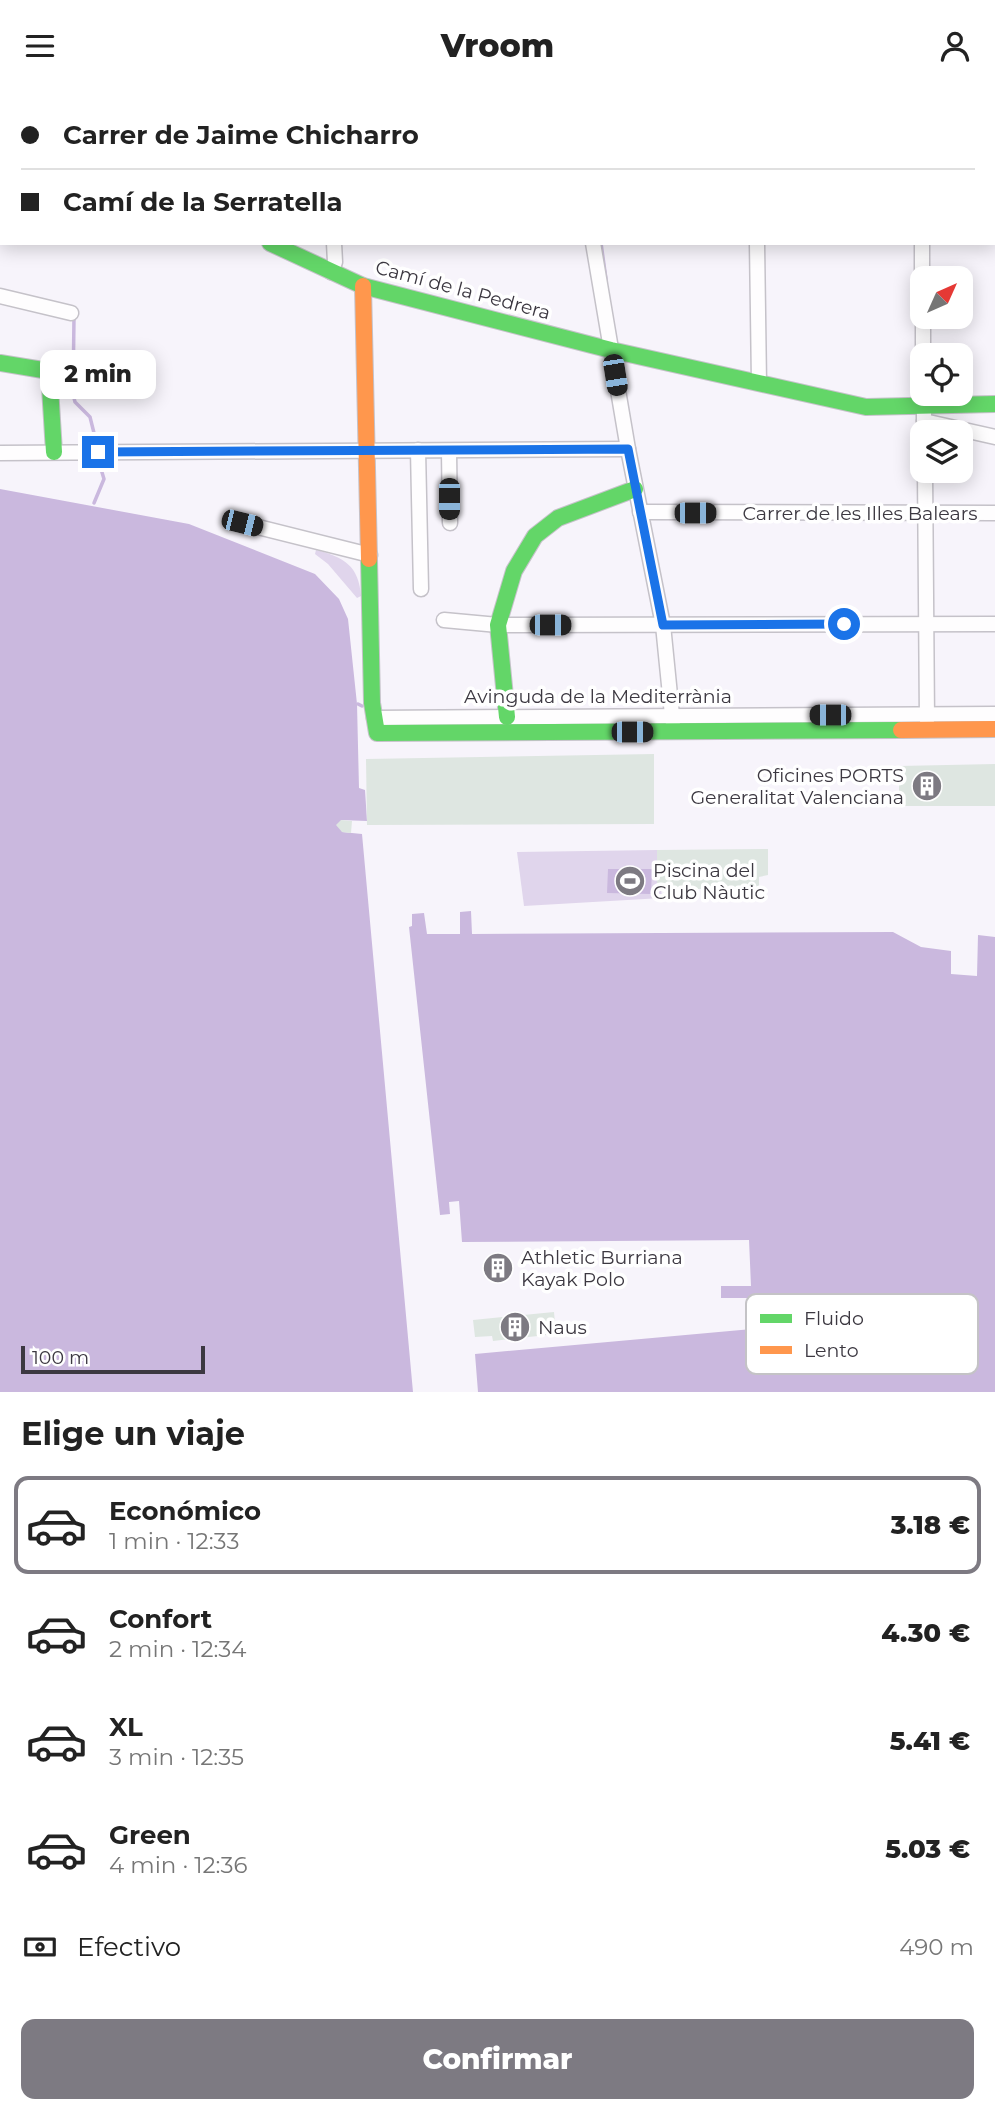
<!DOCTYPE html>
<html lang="es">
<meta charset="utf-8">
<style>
body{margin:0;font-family:Montserrat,sans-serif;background:#f2f2f2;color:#222;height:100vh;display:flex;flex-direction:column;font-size:26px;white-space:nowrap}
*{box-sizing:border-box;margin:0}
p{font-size:23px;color:#767676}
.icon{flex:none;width:38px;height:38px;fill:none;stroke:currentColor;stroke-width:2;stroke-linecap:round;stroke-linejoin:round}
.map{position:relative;height:1301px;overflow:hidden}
.drawer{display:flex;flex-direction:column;background:#fff;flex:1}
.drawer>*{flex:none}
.hud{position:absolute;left:0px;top:0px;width:996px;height:154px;box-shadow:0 4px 18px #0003;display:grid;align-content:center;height:154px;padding:0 21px;background:#fff}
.needle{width:46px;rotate:45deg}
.buttons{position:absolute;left:910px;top:175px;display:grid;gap:14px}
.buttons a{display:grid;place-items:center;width:63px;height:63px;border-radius:14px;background:#fff;box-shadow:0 4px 18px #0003;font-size:35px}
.scale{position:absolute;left:21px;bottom:18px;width:184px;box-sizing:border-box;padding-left:7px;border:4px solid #3c3841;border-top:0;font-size:19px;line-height:24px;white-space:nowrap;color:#3c3841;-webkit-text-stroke:5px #fff;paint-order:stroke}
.end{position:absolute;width:32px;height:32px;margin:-16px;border:9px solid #1a73e8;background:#fff;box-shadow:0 0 0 4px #fff}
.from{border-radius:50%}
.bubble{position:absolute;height:49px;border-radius:14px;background:#fff;box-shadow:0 4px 18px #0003;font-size:23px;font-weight:800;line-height:49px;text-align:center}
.car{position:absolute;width:21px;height:42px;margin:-21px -10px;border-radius:9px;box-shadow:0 0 5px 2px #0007;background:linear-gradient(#222 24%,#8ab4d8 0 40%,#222 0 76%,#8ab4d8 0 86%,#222 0)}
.hud b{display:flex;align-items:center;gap:24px;height:66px;font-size:26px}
.hud b+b{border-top:2px solid #e0e0e0}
.hud i{width:18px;height:18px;background:#222}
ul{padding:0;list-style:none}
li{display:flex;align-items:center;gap:21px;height:98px;margin:0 14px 10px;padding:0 7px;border:4px solid transparent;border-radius:14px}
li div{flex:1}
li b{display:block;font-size:26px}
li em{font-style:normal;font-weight:800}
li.selected{border-color:#7d7a82}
li>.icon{width:63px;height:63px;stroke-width:1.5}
h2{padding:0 21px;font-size:32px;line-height:84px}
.pay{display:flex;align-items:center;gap:18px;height:77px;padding:0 21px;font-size:26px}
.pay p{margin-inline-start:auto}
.action{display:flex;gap:14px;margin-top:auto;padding:14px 21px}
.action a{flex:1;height:80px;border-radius:14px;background:#7d7a82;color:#fff;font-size:28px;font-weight:800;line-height:80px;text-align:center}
header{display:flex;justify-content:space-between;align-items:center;height:91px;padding:0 21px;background:#fff;font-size:32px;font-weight:800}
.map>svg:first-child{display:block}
.green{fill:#e0d5ec}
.water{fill:#cab8de}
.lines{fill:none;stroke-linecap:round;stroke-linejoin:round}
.stream{stroke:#cab8de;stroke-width:3.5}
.building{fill:#dee6e1}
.street-casing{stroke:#c5c2c9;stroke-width:17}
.fast-casing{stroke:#c5c2c9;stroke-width:18}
.slow-casing{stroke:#c5c2c9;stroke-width:18}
.street{stroke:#fefdfe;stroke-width:14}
.fast{stroke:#63d668;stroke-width:16}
.slow{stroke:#ff974d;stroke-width:16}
.route{stroke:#1a73e8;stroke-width:9}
.labels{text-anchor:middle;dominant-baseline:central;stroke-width:7;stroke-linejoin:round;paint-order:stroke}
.street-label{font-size:19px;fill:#3c3841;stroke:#fff}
.poi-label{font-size:19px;fill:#3c3841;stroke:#fff;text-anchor:start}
.key{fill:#fff;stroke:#c4c3c6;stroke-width:2}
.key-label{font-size:19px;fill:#3c3841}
</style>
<header><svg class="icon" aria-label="menu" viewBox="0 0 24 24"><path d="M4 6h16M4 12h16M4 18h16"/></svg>Vroom<svg class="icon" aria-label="person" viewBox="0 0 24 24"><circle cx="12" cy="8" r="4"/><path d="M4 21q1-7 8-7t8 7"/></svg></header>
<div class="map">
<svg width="995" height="1301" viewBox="0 0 995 1301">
<rect width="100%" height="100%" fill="#f7f4fb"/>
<g class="green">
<path d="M316,459c28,7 43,16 45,46l-4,2 -29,-34 -13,-10z"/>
<polygon points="657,759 662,807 524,815 517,761"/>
</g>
<g class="water">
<polygon points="0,398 189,433 315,483 339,508 348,528 357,613 359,697 365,699 367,730 341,729 342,741 362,743 413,1301 0,1301"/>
<polygon points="608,778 652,778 651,803 607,802"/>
<polygon points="471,820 472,843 893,841 921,856 951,860 951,883 977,885 978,844 995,846 995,1301 478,1301 475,1263 752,1238 751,1207 721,1207 721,1195 751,1195 749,1149 462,1151 459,1110 449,1111 450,1123 440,1124 409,836 412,835 412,823 424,822 427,843 460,843 460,821"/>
</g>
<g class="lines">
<g class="stream">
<polyline points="579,0 579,2"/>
<polyline points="601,152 606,188"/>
<polyline points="74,226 73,303 75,311 90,326 97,354"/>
<polyline points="94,412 104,388 101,378"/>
<polyline points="358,613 362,615"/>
</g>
</g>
<g class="building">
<polygon points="654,663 654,733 367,734 366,668"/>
<polygon points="995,673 995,715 899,715 899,675"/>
<polygon points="341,729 352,730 351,742 342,741 336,734"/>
<polygon points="768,758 768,784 759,786 759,798 657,798 657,759"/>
<polygon points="509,1168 509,1185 488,1185 487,1169"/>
<polygon points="554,1221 556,1243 493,1250 492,1245 475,1246 473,1229"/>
</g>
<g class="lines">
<g class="street-casing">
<g id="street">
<polyline points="54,0 56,2"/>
<polyline points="326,0 326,2"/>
<polyline points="572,0 572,2"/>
<polyline points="755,0 755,2"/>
<polyline points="920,0 920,2"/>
<polyline points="147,2 147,0"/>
<polyline points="994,52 995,52"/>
<polyline points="994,135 995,135"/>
<polyline points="593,152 628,358 663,534 673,634"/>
<polyline points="757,152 759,292"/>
<polyline points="922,152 922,187"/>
<polyline points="331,181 335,171 334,152"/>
<polyline points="0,205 71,222"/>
<polyline points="923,226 923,264"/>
<polyline points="924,303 924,341"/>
<polyline points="924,330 995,346"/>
<polyline points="418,359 421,498"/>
<polyline points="449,360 450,432"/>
<polyline points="0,362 628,358"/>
<polyline points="925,380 927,630"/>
<polyline points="640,421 995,422"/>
<polyline points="242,432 370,464"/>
<polyline points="444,529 498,534 995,533"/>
<polyline points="374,627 995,623"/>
</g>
</g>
<g class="fast-casing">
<g id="fast">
<polyline points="270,152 363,195 611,259 866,316 995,313"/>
<polyline points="0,272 49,280 54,361"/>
<polyline points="369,468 372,612 377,642 901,639"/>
<polyline points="507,626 498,534 514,480 535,445 558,427 635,398"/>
</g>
</g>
<g class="slow-casing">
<g id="slow">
<polyline points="363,195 369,468"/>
<polyline points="901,639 995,638"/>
</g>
</g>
<use href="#street" class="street"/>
<use href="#fast" class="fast"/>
<use href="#slow" class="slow"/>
</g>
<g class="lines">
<polyline class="route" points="98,361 628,358 663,534 844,533"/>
</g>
<defs>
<g id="building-disc" transform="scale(1.575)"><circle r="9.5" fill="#7d7a82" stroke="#fff"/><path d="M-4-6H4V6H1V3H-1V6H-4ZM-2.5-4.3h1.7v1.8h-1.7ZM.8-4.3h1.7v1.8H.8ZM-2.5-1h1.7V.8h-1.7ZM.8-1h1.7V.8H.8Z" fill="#fff"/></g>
<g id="stadium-disc" transform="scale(1.575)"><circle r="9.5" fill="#7d7a82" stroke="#fff"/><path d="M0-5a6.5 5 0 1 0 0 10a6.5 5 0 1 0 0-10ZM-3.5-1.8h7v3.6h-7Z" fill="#fff"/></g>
</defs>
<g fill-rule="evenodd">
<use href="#building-disc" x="927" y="695"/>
<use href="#stadium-disc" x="630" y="790"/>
<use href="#building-disc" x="498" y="1177"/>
<use href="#building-disc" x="515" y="1236"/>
</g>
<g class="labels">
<g class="street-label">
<text transform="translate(463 199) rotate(15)">Camí de la Pedrera</text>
<text x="860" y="422">Carrer de les Illes Balears</text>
<text x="598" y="605">Avinguda de la Mediterrània</text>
</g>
<g class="poi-label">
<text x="904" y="684" text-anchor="end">Oficines PORTS<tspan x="904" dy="22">Generalitat Valenciana</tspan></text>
<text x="653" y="779">Piscina del<tspan x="653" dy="22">Club Nàutic</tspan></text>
<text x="521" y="1166">Athletic Burriana<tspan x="521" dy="22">Kayak Polo</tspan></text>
<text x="538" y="1236">Naus</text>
</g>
</g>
<rect x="746" y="1203" width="232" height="80" rx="10" class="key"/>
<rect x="760" y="1223" width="32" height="9" fill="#63d668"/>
<rect x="760" y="1255" width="32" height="8" fill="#ff974d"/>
<g class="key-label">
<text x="804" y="1234">Fluido</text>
<text x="804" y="1266">Lento</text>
</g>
</svg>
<div class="buttons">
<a><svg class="needle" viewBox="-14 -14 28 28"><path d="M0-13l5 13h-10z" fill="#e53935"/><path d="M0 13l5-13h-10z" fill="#767676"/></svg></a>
<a><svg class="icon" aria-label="locate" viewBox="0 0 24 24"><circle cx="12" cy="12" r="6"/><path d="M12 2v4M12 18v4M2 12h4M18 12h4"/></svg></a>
<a><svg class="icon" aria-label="layers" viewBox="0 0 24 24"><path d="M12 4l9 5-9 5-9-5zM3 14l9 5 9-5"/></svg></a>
</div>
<div class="scale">100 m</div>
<i class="end from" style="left:844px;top:533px"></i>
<i class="end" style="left:98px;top:361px"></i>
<div class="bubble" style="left:40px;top:259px;width:116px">2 min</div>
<i class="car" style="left:615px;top:284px;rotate:171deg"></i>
<i class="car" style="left:449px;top:408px;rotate:180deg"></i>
<i class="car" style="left:695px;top:422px;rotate:90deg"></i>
<i class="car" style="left:242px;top:432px;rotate:104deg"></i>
<i class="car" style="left:550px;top:534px;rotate:90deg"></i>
<i class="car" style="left:830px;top:624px;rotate:270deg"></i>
<i class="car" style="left:632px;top:641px;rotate:90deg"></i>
<div class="hud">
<b><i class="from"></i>Carrer de Jaime Chicharro</b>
<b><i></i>Camí de la Serratella</b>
</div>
</div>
<section class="drawer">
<h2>Elige un viaje</h2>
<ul>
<li class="selected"><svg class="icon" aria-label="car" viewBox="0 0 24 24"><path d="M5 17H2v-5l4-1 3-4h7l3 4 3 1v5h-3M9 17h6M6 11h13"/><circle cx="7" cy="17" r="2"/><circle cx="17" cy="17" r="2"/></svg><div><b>Económico</b><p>1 min · 12:33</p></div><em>3.18 €</em></li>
<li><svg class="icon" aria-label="car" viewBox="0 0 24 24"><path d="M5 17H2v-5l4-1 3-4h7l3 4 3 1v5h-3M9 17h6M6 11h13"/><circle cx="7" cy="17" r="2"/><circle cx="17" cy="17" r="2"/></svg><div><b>Confort</b><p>2 min · 12:34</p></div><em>4.30 €</em></li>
<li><svg class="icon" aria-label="car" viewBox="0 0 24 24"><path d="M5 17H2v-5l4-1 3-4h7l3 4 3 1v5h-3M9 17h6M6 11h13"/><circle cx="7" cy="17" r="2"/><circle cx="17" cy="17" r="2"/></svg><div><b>XL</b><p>3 min · 12:35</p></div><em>5.41 €</em></li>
<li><svg class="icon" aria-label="car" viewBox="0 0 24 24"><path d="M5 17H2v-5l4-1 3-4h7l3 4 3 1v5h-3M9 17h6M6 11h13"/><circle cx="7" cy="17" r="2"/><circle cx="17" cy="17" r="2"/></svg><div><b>Green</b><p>4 min · 12:36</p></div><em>5.03 €</em></li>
</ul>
<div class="pay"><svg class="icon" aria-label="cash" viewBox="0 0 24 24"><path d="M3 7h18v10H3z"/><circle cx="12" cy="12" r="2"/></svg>Efectivo<p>490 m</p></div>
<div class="action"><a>Confirmar</a></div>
</section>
